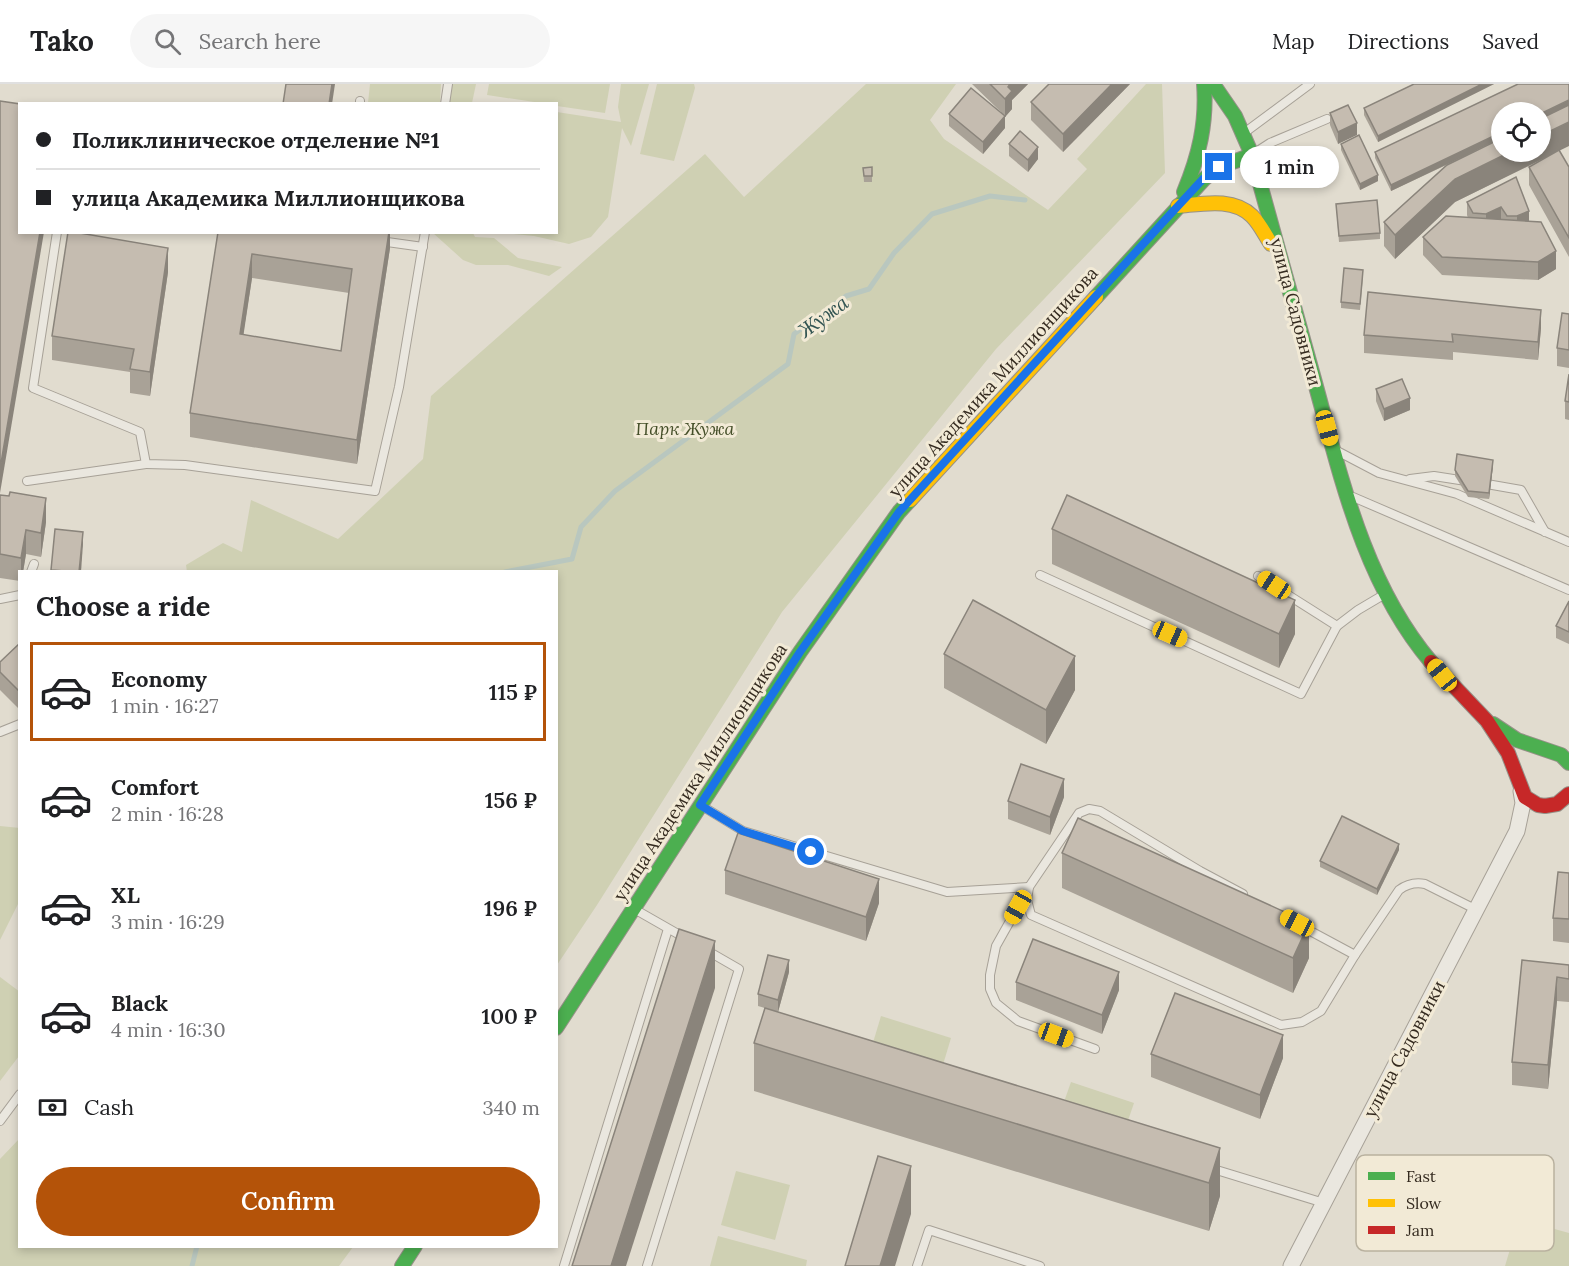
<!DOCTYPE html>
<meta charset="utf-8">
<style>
body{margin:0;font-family:Lora,serif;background:#f6f6f6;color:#202124;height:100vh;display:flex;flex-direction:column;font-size:22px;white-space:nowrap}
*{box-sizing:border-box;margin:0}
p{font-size:20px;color:#757577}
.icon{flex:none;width:33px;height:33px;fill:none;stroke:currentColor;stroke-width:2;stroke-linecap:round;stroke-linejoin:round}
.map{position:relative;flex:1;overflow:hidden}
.panel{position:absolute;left:18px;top:486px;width:540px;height:678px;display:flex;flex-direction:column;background:#fff;border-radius:0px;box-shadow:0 3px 9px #0003}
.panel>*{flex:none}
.top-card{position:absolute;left:18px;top:18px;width:540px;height:132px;border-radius:0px;box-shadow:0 3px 9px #0003;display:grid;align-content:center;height:132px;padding:0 18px;background:#fff}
.controls{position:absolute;left:1491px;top:18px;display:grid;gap:12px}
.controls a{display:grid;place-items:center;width:60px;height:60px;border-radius:50%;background:#fff;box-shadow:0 3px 9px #0003;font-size:30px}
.end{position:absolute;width:27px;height:27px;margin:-14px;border:8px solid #1a73e8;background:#fff;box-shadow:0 0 0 3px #fff}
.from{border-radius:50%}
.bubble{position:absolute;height:42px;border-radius:21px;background:#fff;box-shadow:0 3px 9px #0003;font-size:20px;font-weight:600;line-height:42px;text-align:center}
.car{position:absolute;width:18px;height:36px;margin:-18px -9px;border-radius:8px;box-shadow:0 0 4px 2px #0007;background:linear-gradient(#f5c518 24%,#345 0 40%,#f5c518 0 76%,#345 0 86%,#f5c518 0)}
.top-card b{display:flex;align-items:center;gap:21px;height:57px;font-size:22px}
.top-card b+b{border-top:2px solid #e0e0e0}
.top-card i{width:15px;height:15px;background:#202124}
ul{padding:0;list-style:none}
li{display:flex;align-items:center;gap:18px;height:99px;margin:0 12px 9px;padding:0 6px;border:3px solid transparent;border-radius:0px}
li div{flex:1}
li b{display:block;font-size:22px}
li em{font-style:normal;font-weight:600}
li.selected{border-color:#b45309}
li>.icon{width:54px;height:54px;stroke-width:1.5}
h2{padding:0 18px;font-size:27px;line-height:72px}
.pay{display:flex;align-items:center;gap:15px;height:66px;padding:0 18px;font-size:22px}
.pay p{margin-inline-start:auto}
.button{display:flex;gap:12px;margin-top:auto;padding:12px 18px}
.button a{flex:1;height:69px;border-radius:36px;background:#b45309;color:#fff;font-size:24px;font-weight:600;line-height:69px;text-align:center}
header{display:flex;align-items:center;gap:36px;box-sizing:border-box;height:84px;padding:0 30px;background:#fff;border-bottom:2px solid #e0e0e0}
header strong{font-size:28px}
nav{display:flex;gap:33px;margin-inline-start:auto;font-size:21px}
.search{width:420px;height:54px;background:#f6f6f6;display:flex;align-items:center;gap:15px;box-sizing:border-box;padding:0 21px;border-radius:33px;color:#757577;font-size:22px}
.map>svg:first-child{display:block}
.green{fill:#cfd0b3}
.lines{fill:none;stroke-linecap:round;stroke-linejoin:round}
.stream{stroke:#b9c7bf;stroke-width:5}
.lane-casing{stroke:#a7a197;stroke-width:10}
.street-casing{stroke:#a7a197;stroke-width:17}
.fast-casing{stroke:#969188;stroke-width:16}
.slow-casing{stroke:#969188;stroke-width:16}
.jam-casing{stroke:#969188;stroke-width:16}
.lane{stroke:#eae7df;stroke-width:8}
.street{stroke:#eae7df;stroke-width:15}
.fast{stroke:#4caf50;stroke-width:14}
.slow{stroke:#ffc107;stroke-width:14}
.jam{stroke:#c62828;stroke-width:14}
.wall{fill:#a9a297;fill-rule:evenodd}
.shaded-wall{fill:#8a847b}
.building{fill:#c5bcb0;stroke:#8a847b;stroke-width:1.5;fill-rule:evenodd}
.route{stroke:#1a73e8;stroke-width:8}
.labels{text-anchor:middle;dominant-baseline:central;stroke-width:6;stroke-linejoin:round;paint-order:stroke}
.street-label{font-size:18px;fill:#352b20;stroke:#f2ead6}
.park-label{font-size:18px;font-style:italic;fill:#454f29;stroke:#f2ead6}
.water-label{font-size:20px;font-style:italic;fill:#315351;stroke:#f2ead6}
.key{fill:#f2ead6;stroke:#b9b19f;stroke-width:1.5}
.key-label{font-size:16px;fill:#352b20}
</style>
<header>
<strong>Tako</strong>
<div class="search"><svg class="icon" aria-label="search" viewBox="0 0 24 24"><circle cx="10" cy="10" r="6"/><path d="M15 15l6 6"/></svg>Search here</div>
<nav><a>Map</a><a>Directions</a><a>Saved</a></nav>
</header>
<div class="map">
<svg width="1569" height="1182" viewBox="0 0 1569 1182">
<rect width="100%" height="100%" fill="#e1dccf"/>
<g class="green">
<polygon points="370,0 441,0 440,19 368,19"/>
<polygon points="452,0 476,0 472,19 449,19"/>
<polygon points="489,0 610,0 605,29 557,22 556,20 541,19 487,11"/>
<polygon points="621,0 649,0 631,62 622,44 608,133 591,153 569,160 534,152 503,149 556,148 557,28 621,38 618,23"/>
<polygon points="657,0 694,0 695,4 674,77 640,70"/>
<polygon points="866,0 956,0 930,36 944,55 1048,126 1087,85 1077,75 1146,0 1162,0 1165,89 996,265 782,528 597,821 557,881 556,488 187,488 186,481 223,459 242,468 251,416 338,455 423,375 431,312 705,70 744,113"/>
<polygon points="433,149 473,149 475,153 494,154 518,174 562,183 549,192 508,181 476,181 463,176"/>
<polygon points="0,742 20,744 19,818 0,856"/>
<polygon points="0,893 20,908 19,972 0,997"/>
<polygon points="881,932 951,954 939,994 869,972"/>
<polygon points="1071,998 1134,1019 1122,1054 1059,1032"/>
<polygon points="19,1055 20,1162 353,1163 339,1182 0,1182 0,1075"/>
<polygon points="736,1087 790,1101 775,1156 721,1141"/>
<polygon points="1519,1135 1569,1149 1569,1182 1505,1182"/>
<polygon points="718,1152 807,1176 806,1182 710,1182"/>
</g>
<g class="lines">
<g class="stream">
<polyline points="505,488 572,475 581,443 615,407 788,280 794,250 846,212 869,205 894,169 932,130 990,112 1025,116"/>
<polyline points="192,1182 197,1162"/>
</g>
<g class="lane-casing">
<g id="lane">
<polyline points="360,20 360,17"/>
<polyline points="445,20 448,0"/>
<polyline points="1244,49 1310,0"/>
<polyline points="1253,70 1270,59 1327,35"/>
<polyline points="57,148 33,304 140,348 146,380 185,381 375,407 399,303 425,148"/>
<polyline points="380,157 423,163"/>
<polyline points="1339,368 1379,389 1457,410 1569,458"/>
<polyline points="1410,395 1434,392 1466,397"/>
<polyline points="27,397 146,380"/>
<polyline points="1481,399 1521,406 1545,448"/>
<polyline points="1353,413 1569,506"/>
<polyline points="31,488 34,480"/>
<polyline points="1040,491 1301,610 1337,542 1358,526 1385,510"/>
<polyline points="1258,492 1337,542"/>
<polyline points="0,515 20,511"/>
<polyline points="0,648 20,640"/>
<polyline points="702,722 743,747 947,808 1029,803"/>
<polyline points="1027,807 996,862 990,891 990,905 996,919 1018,937 1095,965"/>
<path d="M1243,810l-43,-23 -100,-60 -11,-2 -10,4 -50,74 -2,13 4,15 250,110 21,-3 19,-11 34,-56 44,-65c8,-6 16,-8 26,-6l52,26"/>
<polyline points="636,826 685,854"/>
<polyline points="1301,842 1355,871"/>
<polyline points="0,1037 20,1010"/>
<polyline points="1210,1084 1324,1119"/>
<polyline points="564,1182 668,845"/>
<polyline points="647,1182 739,885 706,866"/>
<polyline points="917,1182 929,1146 1040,1182"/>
</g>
</g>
<g class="street-casing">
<polyline id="street" points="1291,1182 1517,747 1523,719 1521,707"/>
</g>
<g class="fast-casing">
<g id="fast">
<path d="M1213,0l22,32 17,39c21,75 41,149 62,224 27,98 50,204 117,283"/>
<path d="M1184,108c15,-36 23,-69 20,-108"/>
<polyline points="1096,213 1204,95 1219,83 1252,71"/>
<polyline points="1493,640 1517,656 1561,671 1569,679"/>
<polyline points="556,944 800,568 899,428 910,416"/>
<polyline points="402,1182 415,1162"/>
</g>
</g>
<g class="slow-casing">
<g id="slow">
<path d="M1178,122c24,-2 55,-9 74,10 8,8 13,19 19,28"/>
<polyline points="910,416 1096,213"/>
</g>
</g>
<g class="jam-casing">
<polyline id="jam" points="1431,578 1487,637 1508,669 1525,713 1538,721 1545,722 1557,720 1569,710"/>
</g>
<use href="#lane" class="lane"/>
<use href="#street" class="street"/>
<use href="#fast" class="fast"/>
<use href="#slow" class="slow"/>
<use href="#jam" class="jam"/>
</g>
<g class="wall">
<polygon points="972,0 1028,0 1012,16 1012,25 1005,33 1005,32 1005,44 983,70 949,42 949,30 1001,28"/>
<polygon points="1130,0 1063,68 1031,36 1031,18"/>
<polygon points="1414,0 1494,0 1378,58 1364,31 1364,24"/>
<polygon points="1330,29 1357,39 1338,60 1330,41"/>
<polygon points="1009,60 1038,75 1028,88 1009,72"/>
<polygon points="1341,60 1378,97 1360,106 1341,66"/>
<polygon points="1559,66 1569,83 1569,173 1529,101 1529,83 1555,69 1455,118 1395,175 1384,162 1384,138 1474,68 1391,107 1375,74 1375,68"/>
<polygon points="872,83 872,98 864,98 863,84"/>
<polygon points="1516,93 1529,137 1556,185 1538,196 1442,191 1423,171 1423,153 1468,134 1467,131 1467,118"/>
<polygon points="1336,120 1380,149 1380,155 1339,158"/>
<path d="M218,148h172v16l-33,216 -167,-27v-24zM252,194l97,15 -8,58 -98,-16z"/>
<polygon points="168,188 150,312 130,309 130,288 52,276 52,252"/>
<polygon points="1363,192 1360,226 1341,224 1341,218"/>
<polygon points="1569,230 1569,284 1557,282 1557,264"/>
<polygon points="1541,244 1538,276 1453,268 1453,276 1364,269 1364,251"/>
<polygon points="1569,290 1569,336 1565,335 1565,317"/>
<polygon points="1376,305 1410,326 1384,337 1376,317"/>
<polygon points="1493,382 1489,415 1468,413 1455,392 1455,386"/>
<polygon points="0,411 46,438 41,473 26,470 23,488 20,488 20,497 0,494"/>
<polygon points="1052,445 1295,550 1279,584 1052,480"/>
<polygon points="1569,517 1569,560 1556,554 1556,542"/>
<polygon points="20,559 18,624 0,606 0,578"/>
<polygon points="944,570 1075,606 1046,660 944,604"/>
<polygon points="1064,713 1050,751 1008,735 1008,717"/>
<polygon points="1399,766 1377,811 1320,783 1320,777"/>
<polygon points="1062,769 1309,874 1293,909 1062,804"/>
<polygon points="725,786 879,819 866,857 725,810"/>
<polygon points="1569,789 1569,859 1553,857 1553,834"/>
<polygon points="1522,876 1569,881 1569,918 1557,917 1548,1005 1512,1001 1512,978"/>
<polygon points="789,888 778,928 1220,1064 1220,1112 1209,1147 754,1007 754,959 765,924 758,922 758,910"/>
<polygon points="1016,898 1119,906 1102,950 1016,916"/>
<polygon points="1151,970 1283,974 1260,1035 1151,993"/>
</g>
<g class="shaded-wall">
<polygon points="332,0 335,0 332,20 329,20"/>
<polygon points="1010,0 1028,0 1012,16 1012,25 1005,33 1005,15 1008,3"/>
<polygon points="1112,0 1130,0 1063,68 1063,50"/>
<polygon points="1482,0 1494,0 1378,58 1378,52"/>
<polygon points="1569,16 1569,22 1540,36 1540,30"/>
<polygon points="1005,32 1005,44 983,70 983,58"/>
<polygon points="1569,38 1569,62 1455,118 1395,175 1395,151 1455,95 1510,68 1540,68 1540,52"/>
<polygon points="1357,39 1357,51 1338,60 1338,48"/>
<polygon points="1502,48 1502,54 1391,107 1391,101"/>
<polygon points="1038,63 1038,75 1028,88 1028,76"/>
<polygon points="1378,91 1378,97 1360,106 1360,100"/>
<polygon points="1501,123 1501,135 1486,142 1486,130"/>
<polygon points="1529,127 1529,140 1517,144 1517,132"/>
<polygon points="40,148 44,148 0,409 0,385"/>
<polygon points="389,148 390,148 390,164 357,380 357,356"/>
<polygon points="168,164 168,188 150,312 150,288"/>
<polygon points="1556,167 1556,185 1538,196 1538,178"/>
<polygon points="252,170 252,194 240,274 240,250"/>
<polygon points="1541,226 1541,244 1538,276 1538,258"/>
<polygon points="1410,314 1410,326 1384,337 1384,325"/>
<polygon points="1493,376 1493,382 1489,415 1489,409"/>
<polygon points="46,414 46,438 41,473 41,449"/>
<polygon points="26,446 26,470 23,488 21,488 21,474"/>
<polygon points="83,448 83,460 81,488 79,488"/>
<polygon points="1295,516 1295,550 1279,584 1279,550"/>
<polygon points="1075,572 1075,606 1046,660 1046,626"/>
<polygon points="20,605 20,623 18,624 18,606"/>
<polygon points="1064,695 1064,713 1050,751 1050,733"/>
<polygon points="1399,760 1399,766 1377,811 1377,805"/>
<polygon points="879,795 879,819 866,857 866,833"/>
<polygon points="1309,839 1309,874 1293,909 1293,874"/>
<polygon points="715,857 715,904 626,1182 611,1182"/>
<polygon points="789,876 789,888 778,928 778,916"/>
<polygon points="1119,888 1119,906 1102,950 1102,931"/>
<polygon points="1557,893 1557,917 1548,1005 1548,981"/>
<polygon points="1283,951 1283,974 1260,1035 1260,1011"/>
<polygon points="1220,1064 1220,1112 1209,1147 1209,1099"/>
<polygon points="911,1082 911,1130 895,1182 880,1182"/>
</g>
<g class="building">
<polygon points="286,0 332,0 329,20 283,20"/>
<polygon points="990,0 1010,0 1008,3 1012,7 1005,15"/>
<polygon points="1049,0 1112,0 1063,50 1031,18"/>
<polygon points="1414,0 1482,0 1378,52 1364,24"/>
<polygon points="1518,0 1569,0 1569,16 1540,30 1540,28 1502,28 1502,48 1391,101 1375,68"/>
<polygon points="971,4 1005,32 983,58 949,30"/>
<polygon points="0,17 20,20 20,148 40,148 0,385"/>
<polygon points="1348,21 1357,39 1338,48 1330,29"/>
<polygon points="1569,21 1569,38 1540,52 1540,35"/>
<polygon points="1020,47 1038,63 1028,76 1009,60"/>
<polygon points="1359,51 1378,91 1360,100 1341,60"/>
<polygon points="1502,54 1502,68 1510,68 1455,95 1395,151 1384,138 1447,81"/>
<polygon points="1559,66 1569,83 1569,154 1529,83"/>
<polygon points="872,83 872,92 864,92 863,84"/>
<polygon points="1516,93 1529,127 1517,132 1507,132 1501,123 1486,130 1473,129 1467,118"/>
<polygon points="1377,116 1380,149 1339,152 1336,120"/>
<polygon points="1446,132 1541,138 1556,167 1538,178 1442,173 1423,153"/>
<polygon points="68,148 74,148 168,164 150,288 130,285 134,265 52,252"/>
<path d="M218,148h171l-32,208 -167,-27zM252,170l100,15 -11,82 -101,-17z"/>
<polygon points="1344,184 1363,186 1360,220 1341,218"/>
<polygon points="1368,208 1541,226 1538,258 1452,250 1453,258 1364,251"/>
<polygon points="1562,229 1569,230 1569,266 1557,264"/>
<polygon points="1569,290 1569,318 1565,317"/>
<polygon points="1402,295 1410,314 1384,325 1376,305"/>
<polygon points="1457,370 1493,376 1489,409 1468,407 1455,386"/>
<polygon points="10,408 46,414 41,449 26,446 21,474 0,470 0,411 9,412"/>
<polygon points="1067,411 1295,516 1279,550 1052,445"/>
<polygon points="55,445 83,448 79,488 51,486"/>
<polygon points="973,516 1075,572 1046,626 944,570"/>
<polygon points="1569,517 1569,548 1556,542"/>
<polygon points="20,559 20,605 18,606 0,588 0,578"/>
<polygon points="1021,680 1064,695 1050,733 1008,717"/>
<polygon points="1342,732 1399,760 1377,805 1320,777"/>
<polygon points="1078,734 1309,839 1293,874 1062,769"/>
<polygon points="738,749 879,795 866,833 725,786"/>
<polygon points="1558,788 1569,789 1569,835 1553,834"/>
<polygon points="679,845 715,857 611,1182 572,1182"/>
<polygon points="1033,855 1119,888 1102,931 1016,898"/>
<polygon points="768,871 789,876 778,916 758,910"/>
<polygon points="1522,876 1569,881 1569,895 1557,893 1548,981 1512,978"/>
<polygon points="1175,909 1283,951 1260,1011 1151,970"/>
<polygon points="765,924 1220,1064 1209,1099 754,959"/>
<polygon points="878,1072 911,1082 880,1182 845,1182"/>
</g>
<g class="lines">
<polyline class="route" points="811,768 743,747 700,721 800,568 899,428 1165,136 1203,95 1219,83"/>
</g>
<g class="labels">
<g class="street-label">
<text transform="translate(1296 228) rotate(75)">улица Садовники</text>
<text transform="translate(993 298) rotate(-48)">улица Академика Миллионщикова</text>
<text transform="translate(700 688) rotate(-57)">улица Академика Миллионщикова</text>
<text transform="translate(1404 965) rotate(-62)">улица Садовники</text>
</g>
<g class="park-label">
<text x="685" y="344">Парк Жужа</text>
</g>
<g class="water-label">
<text transform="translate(823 232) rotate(-36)">Жужа</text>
</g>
</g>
<rect x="1356" y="1071" width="198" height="96" rx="9" class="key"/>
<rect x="1368" y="1088" width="27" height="8" fill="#4caf50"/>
<rect x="1368" y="1115" width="27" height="8" fill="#ffc107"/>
<rect x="1368" y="1142" width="27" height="8" fill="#c62828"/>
<g class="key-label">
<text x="1406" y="1098">Fast</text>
<text x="1406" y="1125">Slow</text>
<text x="1406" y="1152">Jam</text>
</g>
</svg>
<div class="controls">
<a><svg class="icon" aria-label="locate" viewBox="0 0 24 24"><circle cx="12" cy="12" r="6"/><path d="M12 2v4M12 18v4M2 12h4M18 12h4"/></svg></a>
</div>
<i class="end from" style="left:811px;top:768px"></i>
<i class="end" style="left:1219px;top:83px"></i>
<div class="bubble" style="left:1240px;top:62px;width:99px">1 min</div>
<i class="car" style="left:1327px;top:344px;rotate:165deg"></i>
<i class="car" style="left:1274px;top:501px;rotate:303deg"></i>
<i class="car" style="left:1170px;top:550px;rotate:114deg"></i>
<i class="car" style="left:1442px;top:591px;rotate:321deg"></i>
<i class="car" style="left:1018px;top:823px;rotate:209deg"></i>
<i class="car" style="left:1297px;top:839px;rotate:298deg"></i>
<i class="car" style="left:1056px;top:951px;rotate:110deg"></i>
<div class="top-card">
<b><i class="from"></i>Поликлиническое отделение №1</b>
<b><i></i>улица Академика Миллионщикова</b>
</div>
<section class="panel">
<h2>Choose a ride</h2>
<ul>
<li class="selected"><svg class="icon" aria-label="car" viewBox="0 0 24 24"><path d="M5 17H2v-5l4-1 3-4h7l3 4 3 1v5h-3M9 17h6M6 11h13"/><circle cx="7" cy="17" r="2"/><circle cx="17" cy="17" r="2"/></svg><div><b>Economy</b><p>1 min · 16:27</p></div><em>115 ₽</em></li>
<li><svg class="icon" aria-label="car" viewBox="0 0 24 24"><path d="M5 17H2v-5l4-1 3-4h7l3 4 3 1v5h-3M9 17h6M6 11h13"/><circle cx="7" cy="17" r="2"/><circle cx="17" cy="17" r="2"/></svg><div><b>Comfort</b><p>2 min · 16:28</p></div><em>156 ₽</em></li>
<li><svg class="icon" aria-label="car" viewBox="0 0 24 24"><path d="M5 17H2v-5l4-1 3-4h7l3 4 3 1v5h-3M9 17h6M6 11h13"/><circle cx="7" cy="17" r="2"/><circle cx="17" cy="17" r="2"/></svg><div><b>XL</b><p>3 min · 16:29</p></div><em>196 ₽</em></li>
<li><svg class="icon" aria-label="car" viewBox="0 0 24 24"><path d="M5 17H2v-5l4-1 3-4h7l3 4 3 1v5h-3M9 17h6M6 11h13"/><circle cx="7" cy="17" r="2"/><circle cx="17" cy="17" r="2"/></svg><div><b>Black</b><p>4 min · 16:30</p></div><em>100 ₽</em></li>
</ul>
<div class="pay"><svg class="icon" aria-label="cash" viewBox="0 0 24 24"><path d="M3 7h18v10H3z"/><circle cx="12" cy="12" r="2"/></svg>Cash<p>340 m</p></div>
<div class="button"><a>Confirm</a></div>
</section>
</div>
